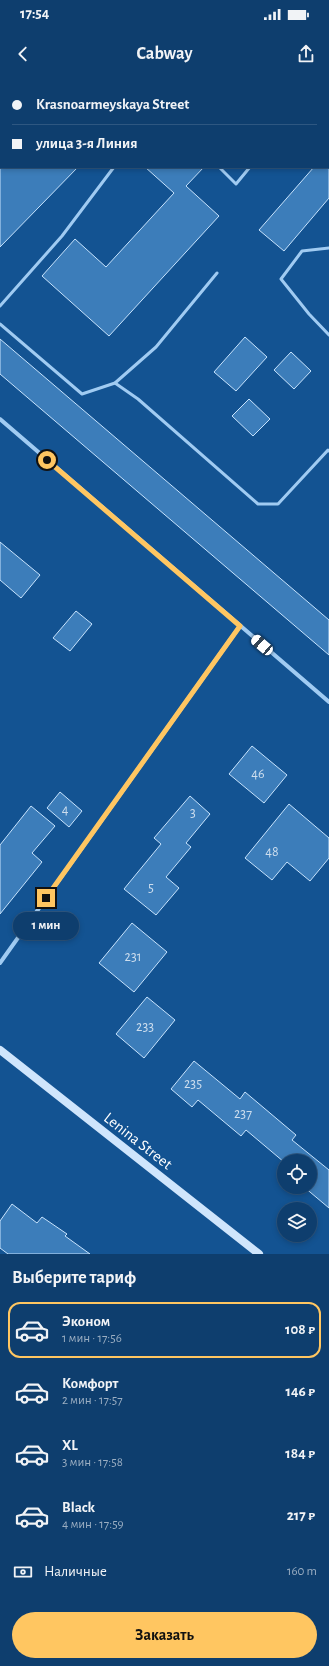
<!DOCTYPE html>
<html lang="ru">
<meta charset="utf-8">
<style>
body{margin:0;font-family:"Alegreya Sans",sans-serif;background:#174573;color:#f1f3f6;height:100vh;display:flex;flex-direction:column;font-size:15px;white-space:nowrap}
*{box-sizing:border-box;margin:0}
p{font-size:13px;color:#9baec2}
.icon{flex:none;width:22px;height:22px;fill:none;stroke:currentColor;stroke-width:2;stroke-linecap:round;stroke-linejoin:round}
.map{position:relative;height:1174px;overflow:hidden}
.details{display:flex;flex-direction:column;background:#0e3e6e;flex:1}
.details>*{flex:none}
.top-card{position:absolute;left:0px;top:0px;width:329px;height:88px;box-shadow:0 2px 6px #0003,0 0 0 1px #2e5781;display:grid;align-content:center;height:88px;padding:0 12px;background:#0e3e6e}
.fabs{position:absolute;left:277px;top:1074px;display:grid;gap:8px}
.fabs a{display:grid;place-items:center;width:40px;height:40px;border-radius:50%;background:#0e3e6e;box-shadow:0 2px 6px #0003,0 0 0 1px #2e5781;font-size:20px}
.end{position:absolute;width:18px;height:18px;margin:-9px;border:5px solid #ffc661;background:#111;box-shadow:0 0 0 2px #111}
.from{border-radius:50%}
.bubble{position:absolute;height:28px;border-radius:14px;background:#0e3e6e;box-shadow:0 2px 6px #0003,0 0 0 1px #2e5781;font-size:13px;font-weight:700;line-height:28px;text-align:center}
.car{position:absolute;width:12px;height:24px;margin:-12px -6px;border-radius:5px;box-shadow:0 0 3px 1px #0007;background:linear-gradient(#fff 24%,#345 0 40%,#fff 0 76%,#345 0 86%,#fff 0)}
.top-card b{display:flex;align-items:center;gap:14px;height:38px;font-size:15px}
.top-card b+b{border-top:1px solid #2e5781}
.top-card i{width:10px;height:10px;background:#f1f3f6}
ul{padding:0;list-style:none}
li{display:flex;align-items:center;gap:12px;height:56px;margin:0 8px 6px;padding:0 4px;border:2px solid transparent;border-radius:12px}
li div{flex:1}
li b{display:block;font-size:15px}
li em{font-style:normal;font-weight:700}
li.current{border-color:#ffc661}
li>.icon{width:36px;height:36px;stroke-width:1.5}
h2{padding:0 12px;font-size:18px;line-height:48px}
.pay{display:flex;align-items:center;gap:10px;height:44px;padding:0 12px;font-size:15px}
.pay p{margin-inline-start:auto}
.cta{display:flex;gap:8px;margin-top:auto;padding:8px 12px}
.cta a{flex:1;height:46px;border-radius:24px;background:#ffc661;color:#111;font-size:16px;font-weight:700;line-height:46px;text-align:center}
.status{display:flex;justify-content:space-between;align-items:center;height:28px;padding:0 20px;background:#0e3e6e;direction:ltr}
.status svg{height:11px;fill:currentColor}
header{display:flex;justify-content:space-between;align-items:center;height:52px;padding:0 12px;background:#0e3e6e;font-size:18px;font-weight:700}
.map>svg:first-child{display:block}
.building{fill:#3c7dba;stroke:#c7e3fd}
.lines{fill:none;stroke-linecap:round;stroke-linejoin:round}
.lane{stroke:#a0cbf2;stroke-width:3}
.street{stroke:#a0cbf2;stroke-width:4}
.secondary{stroke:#cfe5fc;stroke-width:8}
.route{stroke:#ffc661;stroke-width:5}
.labels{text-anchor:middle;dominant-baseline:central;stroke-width:3;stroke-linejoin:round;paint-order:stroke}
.number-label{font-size:14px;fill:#cedeee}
.street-label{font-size:16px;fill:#fff;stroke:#135392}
</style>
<div class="status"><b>17:54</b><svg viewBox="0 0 49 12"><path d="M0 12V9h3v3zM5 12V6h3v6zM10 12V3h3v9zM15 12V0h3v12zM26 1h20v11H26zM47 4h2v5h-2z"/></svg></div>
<header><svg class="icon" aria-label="back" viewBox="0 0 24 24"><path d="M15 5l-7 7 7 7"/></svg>Cabway<svg class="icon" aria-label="share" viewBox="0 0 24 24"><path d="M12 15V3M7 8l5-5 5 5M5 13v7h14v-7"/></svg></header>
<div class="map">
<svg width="329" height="1174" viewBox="0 0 329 1174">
<rect width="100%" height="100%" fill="#135392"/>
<g class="building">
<polygon points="0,87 78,87 0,167"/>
<polygon points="145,87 204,87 186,106 219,136 109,256 42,196 75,159 106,187 174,113"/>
<polygon points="314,87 329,87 329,118 284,171 259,150"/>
<polygon points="245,257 267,277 236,311 214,292"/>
<polygon points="0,259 329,540 329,575 0,294"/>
<polygon points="291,272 311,291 294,309 274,290"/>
<polygon points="249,319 270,339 253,356 232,336"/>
<polygon points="0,462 40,495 21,518 0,500"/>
<polygon points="76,531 92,544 70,571 53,558"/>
<polygon points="252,666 287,695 264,723 229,694"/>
<polygon points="60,712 82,731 69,747 47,728"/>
<polygon points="190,716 210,734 186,763 191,767 166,797 179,808 156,835 124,809 161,764 154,758"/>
<polygon points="289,724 329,758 329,778 310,801 287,782 272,800 245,778"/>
<polygon points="31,726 55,746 32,773 42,782 0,834 0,765"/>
<polygon points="132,843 167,872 134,912 99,883"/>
<polygon points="147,917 175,940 144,978 116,954"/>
<polygon points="194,981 240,1019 245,1012 296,1055 292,1060 329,1090 329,1128 304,1107 310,1107 310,1081 284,1081 284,1082 246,1050 241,1056 198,1020 192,1027 171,1009"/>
<polygon points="12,1124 37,1143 42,1137 67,1154 65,1156 90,1174 8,1174 0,1168 0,1141"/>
</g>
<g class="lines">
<g class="lane">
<polyline points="251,0 252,1"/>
<polyline points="322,0 323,1"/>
<polyline points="101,1 102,0"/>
<polyline points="328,6 329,7"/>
<polyline points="219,87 236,104 250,87"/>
<polyline points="329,168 302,171 281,199 309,234 329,255"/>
<polyline points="0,226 62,156 114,87"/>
<polyline points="0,244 82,314 115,303 156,267 217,193"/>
<polyline points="115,303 138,319 258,424 278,424 328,370 329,371"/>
</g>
<g class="street">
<polyline points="0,339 329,622"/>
<polyline points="0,883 240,546"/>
</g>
<polyline class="secondary" points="0,970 259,1174"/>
</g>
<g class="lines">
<polyline class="route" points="46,818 240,546 47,380"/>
</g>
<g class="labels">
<g class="number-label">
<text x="258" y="694">46</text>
<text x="65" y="730">4</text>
<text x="193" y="733">3</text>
<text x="272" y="772">48</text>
<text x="151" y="808">5</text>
<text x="133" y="877">231</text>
<text x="145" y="947">233</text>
<text x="193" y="1004">235</text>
<text x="243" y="1034">237</text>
</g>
<g class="street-label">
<text transform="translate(138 1061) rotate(38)">Lenina Street</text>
</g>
</g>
</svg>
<div class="fabs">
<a><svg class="icon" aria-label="locate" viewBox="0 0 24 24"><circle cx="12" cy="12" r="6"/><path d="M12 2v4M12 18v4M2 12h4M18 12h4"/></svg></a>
<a><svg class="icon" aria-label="layers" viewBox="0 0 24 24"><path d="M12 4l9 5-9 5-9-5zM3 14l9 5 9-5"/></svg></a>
</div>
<i class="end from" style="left:47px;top:380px"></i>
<i class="end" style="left:46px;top:818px"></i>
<div class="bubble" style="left:13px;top:832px;width:66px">1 мин</div>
<i class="car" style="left:262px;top:565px;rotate:311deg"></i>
<div class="top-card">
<b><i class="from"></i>Krasnoarmeyskaya Street</b>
<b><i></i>улица 3-я Линия</b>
</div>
</div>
<section class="details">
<h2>Выберите тариф</h2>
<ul>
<li class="current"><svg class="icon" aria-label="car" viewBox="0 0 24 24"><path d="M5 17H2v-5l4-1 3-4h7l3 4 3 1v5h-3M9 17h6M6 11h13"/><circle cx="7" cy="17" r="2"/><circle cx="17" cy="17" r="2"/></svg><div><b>Эконом</b><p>1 мин · 17:56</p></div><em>108 ₽</em></li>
<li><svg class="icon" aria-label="car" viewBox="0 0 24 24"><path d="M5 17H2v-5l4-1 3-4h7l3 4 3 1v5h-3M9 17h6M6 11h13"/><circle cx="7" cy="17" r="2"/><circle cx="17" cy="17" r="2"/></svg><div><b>Комфорт</b><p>2 мин · 17:57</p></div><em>146 ₽</em></li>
<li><svg class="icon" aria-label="car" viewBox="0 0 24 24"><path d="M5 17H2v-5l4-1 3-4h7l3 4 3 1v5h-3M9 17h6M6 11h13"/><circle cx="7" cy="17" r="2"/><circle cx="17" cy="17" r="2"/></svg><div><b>XL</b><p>3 мин · 17:58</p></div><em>184 ₽</em></li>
<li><svg class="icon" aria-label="car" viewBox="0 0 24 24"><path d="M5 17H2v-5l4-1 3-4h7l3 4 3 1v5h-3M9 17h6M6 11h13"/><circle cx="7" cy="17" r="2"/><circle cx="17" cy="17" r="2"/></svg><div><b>Black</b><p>4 мин · 17:59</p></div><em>217 ₽</em></li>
</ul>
<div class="pay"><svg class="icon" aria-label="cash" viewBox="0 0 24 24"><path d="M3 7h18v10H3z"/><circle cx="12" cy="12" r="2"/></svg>Наличные<p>160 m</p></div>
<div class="cta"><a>Заказать</a></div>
</section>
